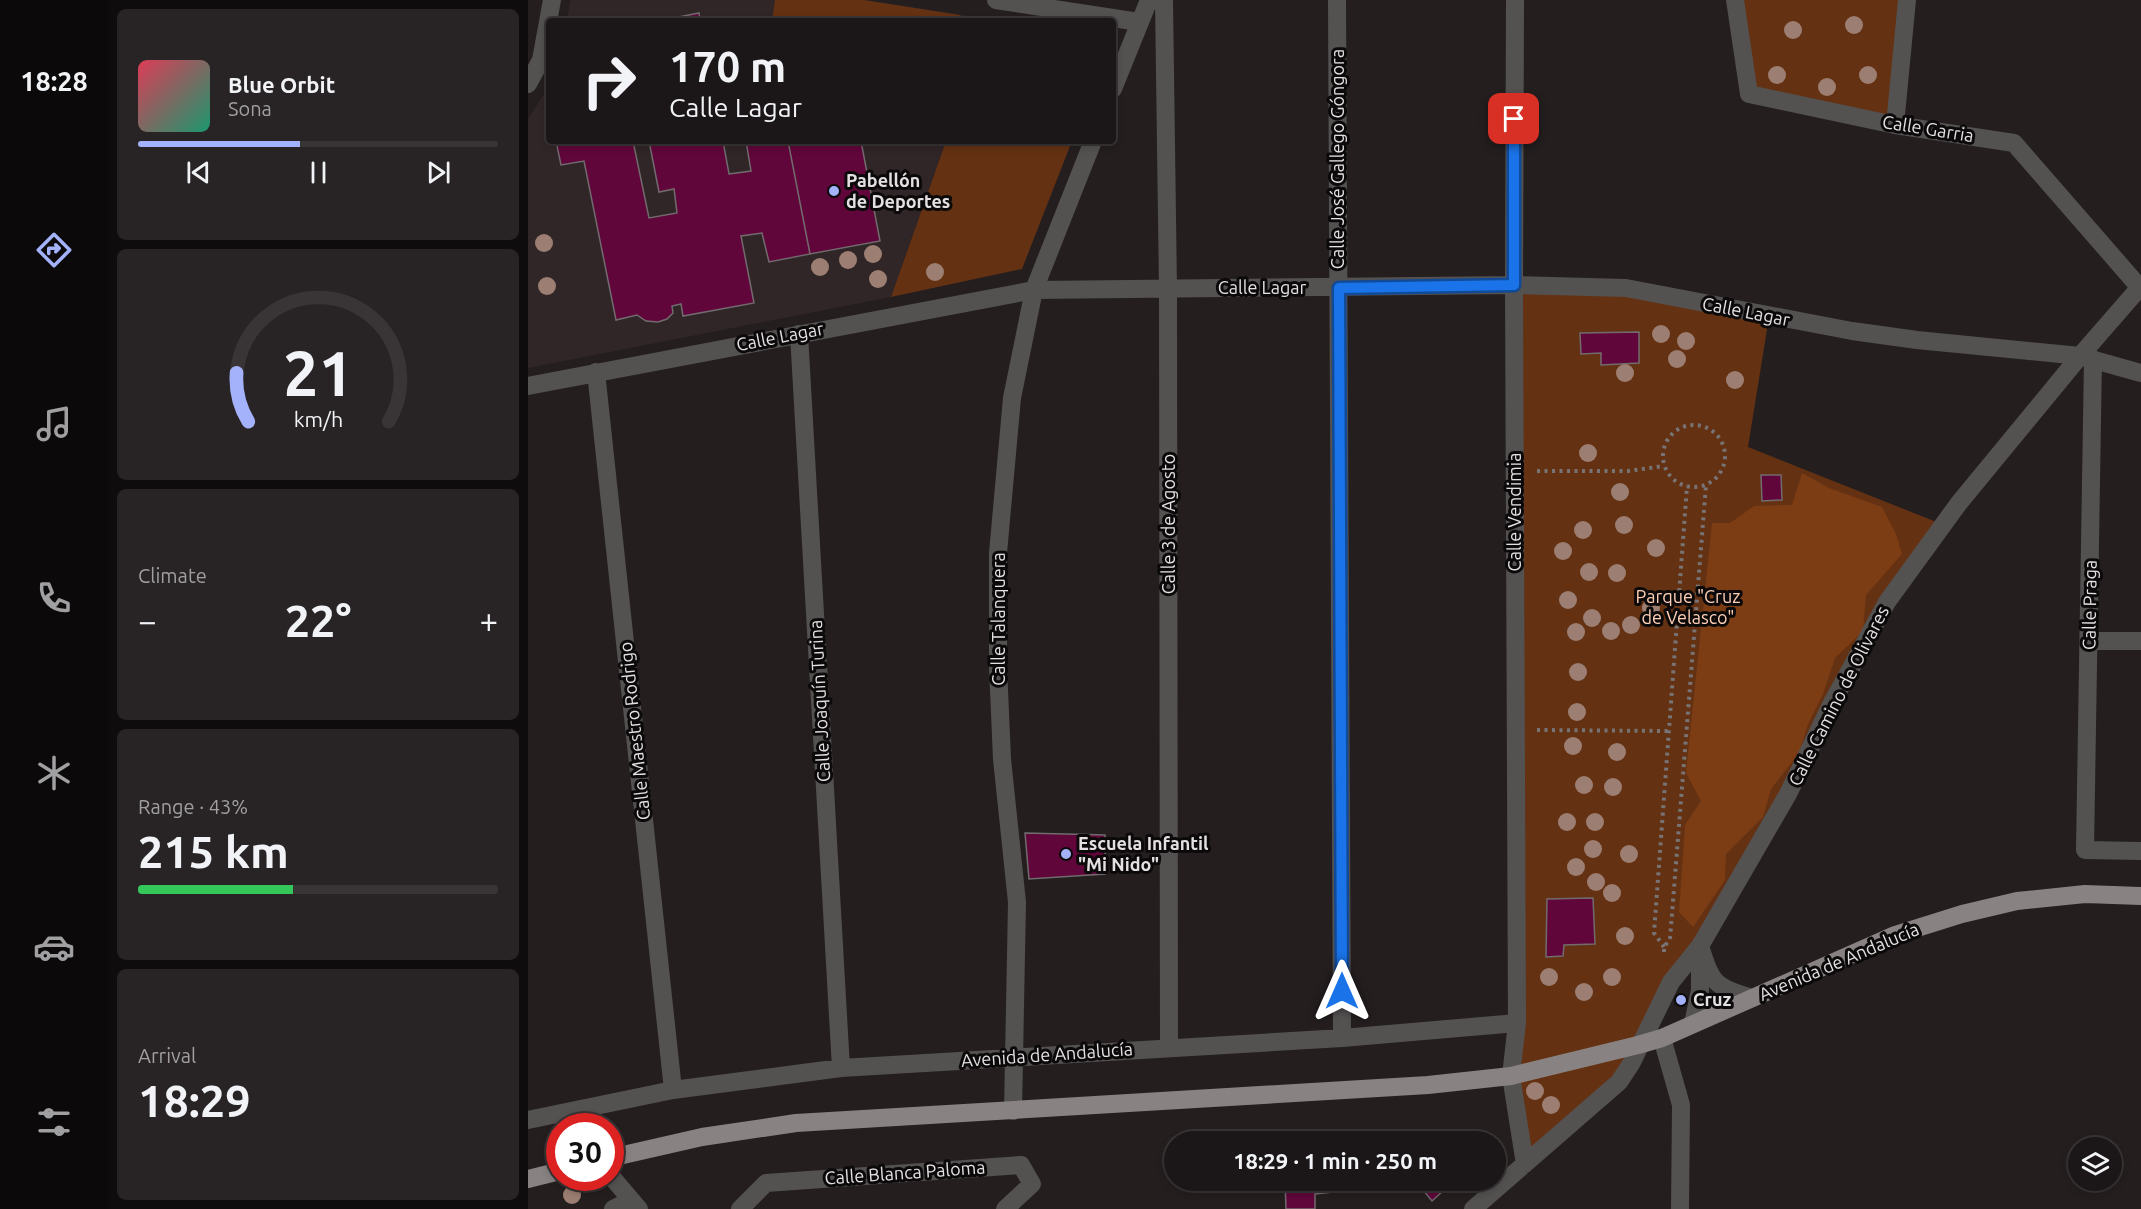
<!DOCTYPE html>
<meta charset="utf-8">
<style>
body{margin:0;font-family:Ubuntu,sans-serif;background:#282324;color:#f1f3f6;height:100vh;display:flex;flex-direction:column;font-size:22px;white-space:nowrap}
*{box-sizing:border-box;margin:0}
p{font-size:20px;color:#a09fa1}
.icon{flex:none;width:33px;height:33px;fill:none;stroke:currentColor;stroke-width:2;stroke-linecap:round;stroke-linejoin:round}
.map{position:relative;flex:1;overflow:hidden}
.details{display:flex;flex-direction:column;gap:9px;padding:9px;background:#0f0c0d;width:420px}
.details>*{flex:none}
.banner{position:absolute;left:18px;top:18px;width:570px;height:126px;border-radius:6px;box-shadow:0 3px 9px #0003,0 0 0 2px #393536;background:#1b1617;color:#f1f3f6;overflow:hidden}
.tools{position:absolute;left:1540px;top:1137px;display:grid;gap:12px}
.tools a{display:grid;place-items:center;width:54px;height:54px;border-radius:50%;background:#1b1617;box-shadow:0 3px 9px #0003,0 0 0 2px #393536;font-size:30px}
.speed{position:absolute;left:18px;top:1113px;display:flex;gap:12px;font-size:30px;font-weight:700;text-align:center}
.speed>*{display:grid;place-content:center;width:78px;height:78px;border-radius:50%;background:#1b1617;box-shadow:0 3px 9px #0003,0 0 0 2px #393536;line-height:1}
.speed .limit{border:9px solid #d22;background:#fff;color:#111}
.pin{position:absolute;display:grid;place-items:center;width:51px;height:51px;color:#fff;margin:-26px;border-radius:12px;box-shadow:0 3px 9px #0006}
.me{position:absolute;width:66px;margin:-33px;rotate:0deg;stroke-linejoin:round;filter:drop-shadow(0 0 4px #0008)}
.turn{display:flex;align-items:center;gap:21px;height:126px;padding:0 24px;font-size:27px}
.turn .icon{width:78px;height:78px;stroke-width:2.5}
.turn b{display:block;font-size:42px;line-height:51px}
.big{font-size:45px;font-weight:700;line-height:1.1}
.details .tile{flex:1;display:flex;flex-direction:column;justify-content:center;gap:9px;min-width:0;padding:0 21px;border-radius:9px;background:#282324}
.details .dial{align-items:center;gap:0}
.dial svg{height:156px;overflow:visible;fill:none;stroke:#393536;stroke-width:7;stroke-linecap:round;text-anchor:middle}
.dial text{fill:#f1f3f6;stroke:none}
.song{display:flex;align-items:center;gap:18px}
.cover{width:72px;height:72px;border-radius:9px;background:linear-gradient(135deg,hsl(350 70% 55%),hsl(160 70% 35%))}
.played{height:6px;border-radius:3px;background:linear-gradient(90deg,#a4b2fc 45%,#393536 45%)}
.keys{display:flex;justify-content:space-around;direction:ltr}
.heat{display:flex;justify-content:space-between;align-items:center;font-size:33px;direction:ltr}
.charge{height:9px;border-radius:4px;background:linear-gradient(90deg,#34c759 43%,#393536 0)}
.trip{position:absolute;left:636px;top:1131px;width:342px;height:60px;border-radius:30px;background:#1b1617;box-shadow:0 3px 9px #0003,0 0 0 2px #393536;font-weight:700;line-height:60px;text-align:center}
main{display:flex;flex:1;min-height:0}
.tab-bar{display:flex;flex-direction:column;width:108px;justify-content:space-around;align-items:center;background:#0b0909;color:#a09fa1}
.tab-bar .icon{width:42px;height:42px}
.tab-bar .selected{color:#a4b2fc}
.tab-bar b{font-size:27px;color:#f1f3f6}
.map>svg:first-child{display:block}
</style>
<main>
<nav class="tab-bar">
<b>18:28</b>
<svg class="icon selected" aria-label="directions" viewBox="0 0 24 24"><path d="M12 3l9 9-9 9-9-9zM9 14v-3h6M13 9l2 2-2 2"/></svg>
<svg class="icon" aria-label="music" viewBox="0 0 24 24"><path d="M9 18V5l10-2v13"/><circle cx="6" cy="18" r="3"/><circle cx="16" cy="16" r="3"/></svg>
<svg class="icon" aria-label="phone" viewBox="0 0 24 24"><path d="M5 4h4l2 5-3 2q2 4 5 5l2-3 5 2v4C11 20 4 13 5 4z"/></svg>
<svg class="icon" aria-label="climate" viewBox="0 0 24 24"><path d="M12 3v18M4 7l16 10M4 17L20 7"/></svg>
<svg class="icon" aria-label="car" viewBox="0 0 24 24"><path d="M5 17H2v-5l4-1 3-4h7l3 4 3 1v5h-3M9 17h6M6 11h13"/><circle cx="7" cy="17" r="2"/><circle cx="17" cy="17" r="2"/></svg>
<svg class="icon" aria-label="filters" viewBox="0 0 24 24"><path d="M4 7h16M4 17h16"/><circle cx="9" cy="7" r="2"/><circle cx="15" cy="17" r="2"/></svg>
</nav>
<section class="details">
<div class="tile">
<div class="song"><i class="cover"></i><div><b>Blue Orbit</b><p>Sona</p></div></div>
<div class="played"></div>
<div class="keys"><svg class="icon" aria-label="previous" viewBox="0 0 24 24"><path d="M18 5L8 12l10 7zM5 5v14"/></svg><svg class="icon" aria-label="pause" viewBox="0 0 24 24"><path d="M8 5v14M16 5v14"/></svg><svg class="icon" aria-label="next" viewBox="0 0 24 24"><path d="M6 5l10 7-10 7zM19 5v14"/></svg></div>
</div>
<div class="tile dial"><svg viewBox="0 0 100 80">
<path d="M14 69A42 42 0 1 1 86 69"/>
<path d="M14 69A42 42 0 0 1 8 44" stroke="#a4b2fc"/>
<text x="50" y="56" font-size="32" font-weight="700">21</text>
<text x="50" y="72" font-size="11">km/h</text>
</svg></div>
<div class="tile"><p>Climate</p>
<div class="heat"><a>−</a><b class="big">22°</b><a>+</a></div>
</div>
<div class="tile"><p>Range · 43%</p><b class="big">215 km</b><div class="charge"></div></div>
<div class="tile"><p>Arrival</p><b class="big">18:29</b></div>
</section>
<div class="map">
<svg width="1613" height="1209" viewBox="0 0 1613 1209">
<rect width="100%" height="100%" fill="#241e1f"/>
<path fill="#312627" d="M42 0H336L461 19 460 21H39Z
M21 86V141H418L363 297 0 368V119Z"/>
<path fill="#643112" d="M247 0H336L432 15 431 21H244Z
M1207 0H1379L1367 125 1221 94Z
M418 141H544L494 269 363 297Z
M986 285 1098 288 1241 317 1220 447 1416 525 1359 602 1103 1064 997 1164 989 1023Z"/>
<path fill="#7d3d14" d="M1274 473 1301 488 1354 507 1368 534 1374 554 1338 595 1335 631 1307 658 1295 694 1280 724 1271 753 1243 789 1235 817 1198 854 1197 880 1165 927 1151 912 1157 825 1173 801 1158 773 1184 523H1202L1226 506 1264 505Z"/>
<path fill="#61063b" stroke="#716b6e" stroke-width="1.5" d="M171 13 172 21H131Z
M28 141H105L121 218 149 213 146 189 131 192 121 141H195L201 174 223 171 218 141H260L282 254 241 262 234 233 213 236 226 303 155 316 153 304 144 306 145 313 139 319 130 322 118 321 109 315 88 320 56 161 33 165Z
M260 141H333L352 241 282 254Z
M1111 332V363L1073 365V353L1053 354 1052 333Z
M1233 475H1253L1254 500 1234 501Z
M497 833 577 835V874L501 879Z
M1065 898 1067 944 1036 945 1035 956 1018 957 1019 899Z
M757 1180H851V1187L787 1194V1209H758Z
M887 1180H927L904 1201Z"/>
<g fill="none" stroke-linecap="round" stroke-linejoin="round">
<path stroke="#787374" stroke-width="4" stroke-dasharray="3 4.5" stroke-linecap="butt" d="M1135 456a31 31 0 1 1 62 0a31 31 0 1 1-62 0Z
M1009 471H1100L1136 466
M1009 730 1141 731
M1136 947 1126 933 1159 486
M1136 952V947L1142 939 1178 485"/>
<path stroke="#545151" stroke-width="18" d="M468 0 611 22
M636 0 640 289 641 1048
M809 0 814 1038
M987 0 986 285 989 1023
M1207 0 1221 94 1367 125 1486 143 1613 289
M0 84 13 60 24 0
M585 89 621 0
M1367 125 1379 0
M271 334 313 1068
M1565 359 1557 850 1613 851
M68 372 145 1090
M0 386 506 290 986 285 1098 288 1324 331 1389 340 1552 356 1613 373
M1561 641H1613
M1172 946C1184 984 1186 986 1224 998
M1165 1024 1172 990V960
M1134 1038 1153 1105 1152 1209
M485 1111 489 902 474 759 470 667V553L484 398 506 290 565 141
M0 1120 145 1090 313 1068 814 1038 989 1023 983 1076 997 1164
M82 1175 111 1209
M85 1209 103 1200
M212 1209 238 1183 493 1165 504 1184 477 1209
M945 1209 1091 1082 1103 1064 1143 982 1172 946 1260 794 1305 701 1359 602 1431 503 1552 356 1613 286"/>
<path stroke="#888382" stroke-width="18" d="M82 1158 174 1137 268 1123 900 1085 983 1076 1110 1045 1134 1038 1367 935 1434 914 1489 901 1557 894 1613 896
M0 1179 32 1171"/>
</g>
<g fill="#9c7f72">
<circle cx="1326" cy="25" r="9"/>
<circle cx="1265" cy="30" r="9"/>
<circle cx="1249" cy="75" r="9"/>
<circle cx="1340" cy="75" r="9"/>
<circle cx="1299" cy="87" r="9"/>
<circle cx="16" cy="243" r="9"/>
<circle cx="345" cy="254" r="9"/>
<circle cx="320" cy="260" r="9"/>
<circle cx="292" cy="267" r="9"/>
<circle cx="407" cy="272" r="9"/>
<circle cx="350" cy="279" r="9"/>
<circle cx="19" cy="286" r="9"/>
<circle cx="1133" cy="334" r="9"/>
<circle cx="1158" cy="341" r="9"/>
<circle cx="1149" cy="359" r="9"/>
<circle cx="1097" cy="373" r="9"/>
<circle cx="1207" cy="380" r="9"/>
<circle cx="1060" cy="453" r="9"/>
<circle cx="1092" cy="492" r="9"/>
<circle cx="1096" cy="525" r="9"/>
<circle cx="1055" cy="530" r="9"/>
<circle cx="1128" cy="548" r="9"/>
<circle cx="1035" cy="551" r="9"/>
<circle cx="1061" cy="572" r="9"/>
<circle cx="1089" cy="573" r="9"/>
<circle cx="1040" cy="600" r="9"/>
<circle cx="1123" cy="608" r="9"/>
<circle cx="1064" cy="618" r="9"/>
<circle cx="1103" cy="625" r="9"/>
<circle cx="1083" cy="631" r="9"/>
<circle cx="1048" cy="632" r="9"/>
<circle cx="1050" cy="672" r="9"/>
<circle cx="1049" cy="712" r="9"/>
<circle cx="1045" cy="746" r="9"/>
<circle cx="1089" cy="752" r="9"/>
<circle cx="1056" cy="785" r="9"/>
<circle cx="1085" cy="787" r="9"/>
<circle cx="1039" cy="822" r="9"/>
<circle cx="1067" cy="822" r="9"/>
<circle cx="1065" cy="849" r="9"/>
<circle cx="1101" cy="854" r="9"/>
<circle cx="1048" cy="867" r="9"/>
<circle cx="1068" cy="882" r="9"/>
<circle cx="1084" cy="893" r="9"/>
<circle cx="1097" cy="936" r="9"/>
<circle cx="1021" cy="977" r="9"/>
<circle cx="1084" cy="977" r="9"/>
<circle cx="1056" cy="992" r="9"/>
<circle cx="1007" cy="1091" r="9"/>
<circle cx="1023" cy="1105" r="9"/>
<circle cx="44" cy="1195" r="9"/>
</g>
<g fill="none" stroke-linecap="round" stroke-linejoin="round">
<defs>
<path id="route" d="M814 991 811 288 986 285V119"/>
</defs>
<use href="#route" stroke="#114b97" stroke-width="15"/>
<use href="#route" stroke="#1a73e8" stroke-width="10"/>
</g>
<g fill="#a4b2fc" stroke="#0b0909" stroke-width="2">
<circle cx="306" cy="191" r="6"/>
<circle cx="538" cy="854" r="6"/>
<circle cx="1153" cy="1000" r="6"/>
</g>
<g text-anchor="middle" stroke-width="6" stroke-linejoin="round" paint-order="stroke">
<g font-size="18" fill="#e5e1e2" stroke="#0b0909">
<text transform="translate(1400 129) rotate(9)" y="6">Calle Garria</text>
<text transform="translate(810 159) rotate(-90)" y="6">Calle José Gallego Góngora</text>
<text x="734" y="294">Calle Lagar</text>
<text transform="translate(1218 312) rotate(11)" y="6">Calle Lagar</text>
<text transform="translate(252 337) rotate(-11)" y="6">Calle Lagar</text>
<text transform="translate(987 512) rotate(-90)" y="6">Calle Vendimia</text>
<text transform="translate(641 524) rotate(-90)" y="6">Calle 3 de Agosto</text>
<text transform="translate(1562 605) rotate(-89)" y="6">Calle Praga</text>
<text transform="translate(471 619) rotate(-90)" y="6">Calle Talanquera</text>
<text transform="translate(1311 696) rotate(-63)" y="6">Calle Camino de Olivares</text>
<text transform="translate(292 701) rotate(-93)" y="6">Calle Joaquín Turina</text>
<text transform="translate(107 731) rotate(-96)" y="6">Calle Maestro Rodrigo</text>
<text transform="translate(1311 962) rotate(-23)" y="6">Avenida de Andalucía</text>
<text transform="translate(519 1055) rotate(-4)" y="6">Avenida de Andalucía</text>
<text transform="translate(377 1173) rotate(-4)" y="6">Calle Blanca Paloma</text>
</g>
<g font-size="18" font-weight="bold" fill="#e5e1e2" stroke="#0b0909" text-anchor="start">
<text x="318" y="187">Pabellón<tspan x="318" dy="21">de Deportes</tspan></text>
<text x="550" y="850">Escuela Infantil<tspan x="550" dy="21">"Mi Nido"</tspan></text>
<text x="1165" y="1006">Cruz</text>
</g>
<g font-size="18" fill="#ffcfb6" stroke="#0b0909">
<text x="1160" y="603">Parque "Cruz<tspan x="1160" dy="21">de Velasco"</tspan></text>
</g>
</g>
</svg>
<div class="tools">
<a><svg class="icon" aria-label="layers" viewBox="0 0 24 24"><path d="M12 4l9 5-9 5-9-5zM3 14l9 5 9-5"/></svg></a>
</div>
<div class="speed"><div class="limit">30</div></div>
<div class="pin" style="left:986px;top:119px;background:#d93025"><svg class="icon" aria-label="arrive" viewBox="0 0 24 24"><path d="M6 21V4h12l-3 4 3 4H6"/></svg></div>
<svg class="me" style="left:814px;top:991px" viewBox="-20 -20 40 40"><path d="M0-17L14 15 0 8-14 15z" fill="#1a73e8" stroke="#fff" stroke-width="4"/></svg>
<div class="trip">18:29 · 1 min · 250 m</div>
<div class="banner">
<div class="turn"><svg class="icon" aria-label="right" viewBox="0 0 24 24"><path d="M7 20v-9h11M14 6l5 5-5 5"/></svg><div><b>170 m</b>Calle Lagar</div></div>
</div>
</div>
</main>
